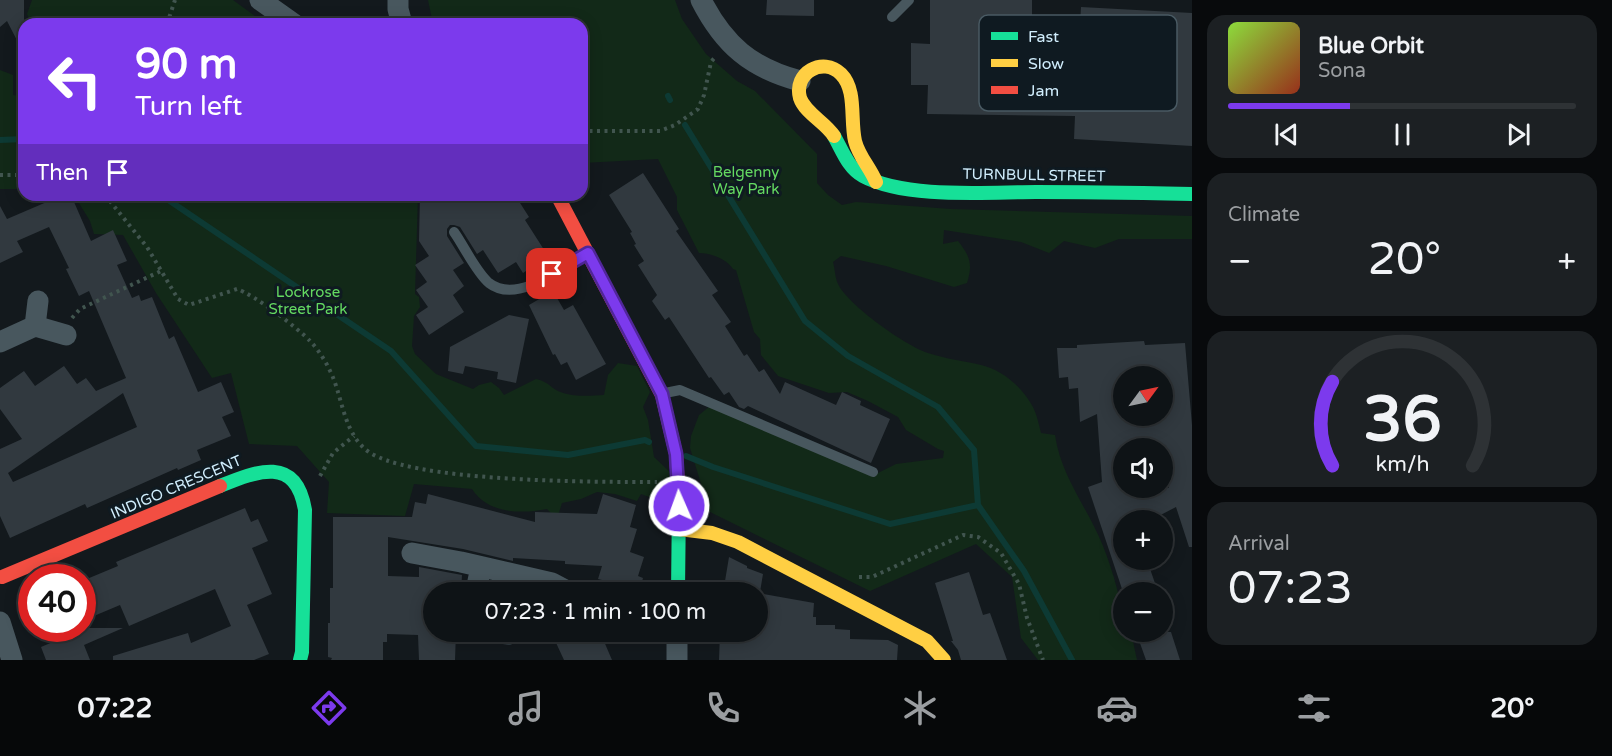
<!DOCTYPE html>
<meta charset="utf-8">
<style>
body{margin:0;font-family:"Varela Round",sans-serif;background:#1c2023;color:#f1f3f6;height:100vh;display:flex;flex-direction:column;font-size:22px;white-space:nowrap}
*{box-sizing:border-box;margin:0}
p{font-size:20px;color:#9b9ea1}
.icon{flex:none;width:33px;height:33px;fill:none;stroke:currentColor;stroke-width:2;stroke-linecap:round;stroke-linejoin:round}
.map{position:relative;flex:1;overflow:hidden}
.details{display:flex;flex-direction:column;gap:15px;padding:15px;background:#080a0c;width:420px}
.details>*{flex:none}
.top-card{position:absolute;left:18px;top:18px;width:570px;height:183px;border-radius:18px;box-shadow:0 3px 15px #0003,0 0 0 2px #2e3235;background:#7c3aed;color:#fff;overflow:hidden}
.needle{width:39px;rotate:57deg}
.fabs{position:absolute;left:1113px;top:366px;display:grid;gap:12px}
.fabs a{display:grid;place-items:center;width:60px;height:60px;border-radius:50%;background:#0e1316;box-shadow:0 3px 15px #0003,0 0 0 2px #2e3235;font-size:30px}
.speed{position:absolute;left:18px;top:564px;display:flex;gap:12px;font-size:30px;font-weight:700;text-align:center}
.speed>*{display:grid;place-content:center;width:78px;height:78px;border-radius:50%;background:#0e1316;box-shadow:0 3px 15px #0003,0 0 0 2px #2e3235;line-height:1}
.speed .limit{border:9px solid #d22;background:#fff;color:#111}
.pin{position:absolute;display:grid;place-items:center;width:51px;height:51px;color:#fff;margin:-26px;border-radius:12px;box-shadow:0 3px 9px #0006}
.me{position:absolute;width:66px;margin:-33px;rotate:358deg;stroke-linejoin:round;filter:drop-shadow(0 0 4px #0008)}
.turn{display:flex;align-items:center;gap:21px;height:126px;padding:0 18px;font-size:27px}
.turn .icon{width:78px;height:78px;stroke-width:2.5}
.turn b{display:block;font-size:42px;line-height:51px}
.then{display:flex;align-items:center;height:57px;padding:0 18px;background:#0003;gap:12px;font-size:22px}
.big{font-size:45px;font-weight:600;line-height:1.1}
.details .tile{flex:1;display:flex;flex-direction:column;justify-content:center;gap:9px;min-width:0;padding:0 21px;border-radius:18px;background:#1c2023}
.details .dial{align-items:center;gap:0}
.dial svg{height:156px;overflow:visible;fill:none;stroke:#2e3235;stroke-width:7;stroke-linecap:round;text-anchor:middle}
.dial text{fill:#f1f3f6;stroke:none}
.song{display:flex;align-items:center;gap:18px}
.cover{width:72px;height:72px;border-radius:9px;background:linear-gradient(135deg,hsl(90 70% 55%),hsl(10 70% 35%))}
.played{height:6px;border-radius:3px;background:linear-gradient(90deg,#7c3aed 35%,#2e3235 35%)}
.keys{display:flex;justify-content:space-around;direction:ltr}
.heat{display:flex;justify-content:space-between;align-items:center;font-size:33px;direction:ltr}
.trip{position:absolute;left:423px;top:582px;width:345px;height:60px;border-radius:30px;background:#0e1316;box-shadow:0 3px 15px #0003,0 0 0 2px #2e3235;font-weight:600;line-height:60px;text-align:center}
.dock{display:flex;height:96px;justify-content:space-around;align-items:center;background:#060809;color:#9b9ea1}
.dock .icon{width:42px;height:42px}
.dock .selected{color:#7c3aed}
.dock b{font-size:27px;color:#f1f3f6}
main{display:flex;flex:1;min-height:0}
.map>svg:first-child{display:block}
</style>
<main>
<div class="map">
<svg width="1192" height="660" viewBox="0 0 1192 660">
<rect width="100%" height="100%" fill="#13191d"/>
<path fill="#122918" d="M32 0H233L266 24H32L27 14Z
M428 0H675L682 19 706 54 737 81 755 91 817 154V183L828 195 842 205 856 202 951 209 1192 216V239H1119L1095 248 1064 241 1049 253 1021 242 944 230 943 244 958 241C970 256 973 264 967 283L954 287 886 266 841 256 833 262C835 269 835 278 838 284 848 305 906 346 928 353 946 359 964 361 981 365 1003 370 1023 388 1033 407 1037 415 1039 425 1041 433L1055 435C1061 477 1088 508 1103 546 1113 571 1123 605 1124 632H1131L1137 660H1038L1021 638 1012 577 976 544 870 591 706 510 708 494 702 487 690 448 691 436 699 415 710 406 872 476 896 464 943 458 944 451 938 449 906 430 898 417 868 401 847 392 829 393 778 376 761 355 760 339 754 332 736 270 733 269C727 259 711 253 699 253L677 210V197L658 159 582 163V24H433Z
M0 70 13 75V95L24 96V189H0Z
M74 195H418L415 294 419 297 420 307 414 316 412 346 415 354 436 374 473 389 479 385 491 382 499 388 504 395 536 379C544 381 547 383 553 388 567 398 588 396 604 395L608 375 618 363 637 366 650 392 643 407 648 420 654 457 673 475 666 497 653 495 652 498 641 494 637 501 615 494 597 492 581 499 562 503 557 519 547 509C521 514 488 514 472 489L414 484 405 516 327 513 329 482 297 446 249 444 231 373 212 378 156 293 123 235 94 234 90 221Z"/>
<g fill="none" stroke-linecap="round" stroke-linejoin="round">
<path stroke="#0d3a34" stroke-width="6" d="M668 96 670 100
M685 125 805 321 848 356 938 407 974 450 978 505
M0 140 24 139
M161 195 391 351 476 446 568 455 645 440 649 442
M686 456 713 467 890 524 978 505 1024 571 1072 660"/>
</g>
<path fill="#31393f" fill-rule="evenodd" d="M0 0H24V54L7 21 0 27Z
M767 0H814V16L766 15Z
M930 0H1032V18H1046V43H1079L1081 7 1192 13V146L1074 139 1075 116 927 114 928 85H911V43L930 44Z
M643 173 679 229 676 231 718 291 712 295 731 322 725 326 744 356 747 354 759 372 764 369 780 394 785 382 836 405 842 392 861 401 860 405 890 419 871 463 748 406 744 409 739 407 729 392 724 395 711 377 709 378 669 317 665 320 652 301 657 295 638 265 644 261 634 245 636 244 630 233 632 232 609 195Z
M63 195H71L91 241 113 230 127 261 117 265 132 298 139 295 141 301 152 297 169 339 174 336 198 392 221 382 234 412 222 417 231 436 197 450 201 460 178 470 177 468 87 508 85 504 10 538 0 516V449L22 439 0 409V388L24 371 35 386 64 366 77 384 86 378 96 391 126 378 89 291 79 296 66 269 69 268 49 227 17 241 23 252 0 263V206L7 219ZM123 393 137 427 13 482 8 473Z
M420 195H515L529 217 525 220 548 256 523 273 516 262 498 273 483 250 477 254 460 227 454 225H450L447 229V236L464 263 453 270 464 286 453 295 464 312 429 335 416 315 428 307 416 290 427 282 415 265 429 256 419 241Z
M553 291 564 310 573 305 606 364 576 380 567 362 561 365 555 354 553 355 529 305Z
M509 315 529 319 516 383 497 379 498 372 465 366 463 374 448 371 450 347Z
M1144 341 1145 345 1185 343 1192 425V547H1189L1176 507 1151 520H1124V560H1147L1158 592H1123L1088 487 1102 482 1097 414 1080 422 1078 388 1069 389 1068 377 1059 378 1057 348H1077V345ZM1124 376H1162V416H1124ZM1124 448H1162V468L1169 488H1124Z
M428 494 535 522V512L597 514 603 494 636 505 630 527 637 529 630 552 644 557 638 576 643 578 639 592H611L614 583 598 579 602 566 565 564V561L513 558V561L463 549 388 537V576L419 577V567L462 575 461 592H434V632H456L455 660H419L418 635 387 634V642H383V660H331L332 658 328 657V623H330V588H333V517H412L415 502 426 504Z
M245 508 251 522 258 519 268 541 252 548 272 594 247 605 269 654 254 660H113V656L188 633 191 643 231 626 215 589 129 626 120 605 82 621V581L118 566 116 562Z
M729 557 747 566V568L763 574 760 592H726V588L724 587Z
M969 572 983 615 990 613 1007 660H961L958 650 951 641H953L935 583Z
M758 593 814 603 813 617H816V625H835V629L850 630V639L888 640 898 645 897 660H719L720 632H758Z
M55 628H123L84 645 90 660H46L41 647 60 639Z
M551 632H600L612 660H564Z
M1136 632H1171L1180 660H1146Z"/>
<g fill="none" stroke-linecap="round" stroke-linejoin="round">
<path stroke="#41554f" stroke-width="4" stroke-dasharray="3 4.5" stroke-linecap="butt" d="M167 24 175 0
M582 131H660L675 125 698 109 704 95 711 62 716 56
M0 175H24
M105 195 147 247 178 299 189 305 237 289C253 294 298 328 310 341 320 351 329 367 334 380 343 404 345 431 365 449 403 483 601 482 657 482
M342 195H367
M72 318 80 309 161 271
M320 476 333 453 354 436
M859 577H872L963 535 978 537 1001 553 1019 584 1027 618 1043 660"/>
<path stroke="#48575e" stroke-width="10" d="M892 17 909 0
M454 232C464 246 476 272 489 283 517 305 562 268 587 253
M665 393 680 390 873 472"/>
<path stroke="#48575e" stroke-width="21" d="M260 0 294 24
M398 0V9L402 24
M701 0C724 45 751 68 800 81
M38 301 35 326 66 335
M0 342 35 326
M412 553 461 562 552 583 569 592
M478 592V581L481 567
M0 622 12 660
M487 632 509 634 518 632
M677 660V632"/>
<path stroke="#16e098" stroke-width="14" d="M834 136C842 150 848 168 863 176 906 199 987 192 1036 192 1088 192 1140 193 1192 194
M220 486C257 471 296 455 305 510L302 652 300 660
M678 592 679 501"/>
<path stroke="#ffcf43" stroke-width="14" d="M834 136C825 122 805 113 800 98 793 73 823 56 841 74 857 90 850 120 855 141 859 157 870 167 876 182
M679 529 712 533 738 542 927 641 944 660"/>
<path stroke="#f24e42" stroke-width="14" d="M557 195 662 395 676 454 679 501
M2 577 220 486"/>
</g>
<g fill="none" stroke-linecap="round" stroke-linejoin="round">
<defs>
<path id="route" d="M552 274 588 253 662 394 676 454 679 506"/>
</defs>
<use href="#route" stroke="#51269a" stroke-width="15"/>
<use href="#route" stroke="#7c3aed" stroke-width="10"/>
</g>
<g text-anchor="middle" stroke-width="6" stroke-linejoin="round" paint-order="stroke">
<g font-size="15" fill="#64d961" stroke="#0f1a21">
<text x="746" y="177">Belgenny<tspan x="746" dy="17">Way Park</tspan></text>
<text x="308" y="297">Lockrose<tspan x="308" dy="17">Street Park</tspan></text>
</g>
<g font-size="15" fill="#d1eefd" stroke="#0f1a21">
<text transform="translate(1034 175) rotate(1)" y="5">TURNBULL STREET</text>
<text transform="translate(176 487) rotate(-23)" y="5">INDIGO CRESCENT</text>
</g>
</g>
<rect x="979" y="15" width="198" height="96" rx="9" fill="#0f1a21" stroke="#495a63" stroke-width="1.5"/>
<rect x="991" y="32" width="27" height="8" fill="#16e098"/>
<rect x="991" y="59" width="27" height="8" fill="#ffcf43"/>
<rect x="991" y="86" width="27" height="8" fill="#f24e42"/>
<g font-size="16" fill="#d1eefd">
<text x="1028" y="42">Fast</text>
<text x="1028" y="69">Slow</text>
<text x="1028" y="96">Jam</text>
</g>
</svg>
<div class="fabs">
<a><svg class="needle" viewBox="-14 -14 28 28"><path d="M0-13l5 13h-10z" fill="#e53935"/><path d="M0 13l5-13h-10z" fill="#9b9ea1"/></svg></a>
<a><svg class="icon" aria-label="sound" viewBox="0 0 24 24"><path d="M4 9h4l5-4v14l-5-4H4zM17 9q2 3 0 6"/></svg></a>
<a>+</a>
<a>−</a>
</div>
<div class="speed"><div class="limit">40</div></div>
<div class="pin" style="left:552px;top:274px;background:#d93025"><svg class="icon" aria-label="arrive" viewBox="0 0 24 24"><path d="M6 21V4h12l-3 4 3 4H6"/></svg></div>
<svg class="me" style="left:679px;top:506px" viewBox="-20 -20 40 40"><circle r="17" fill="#7c3aed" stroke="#fff" stroke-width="3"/><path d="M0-11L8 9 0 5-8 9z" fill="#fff"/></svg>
<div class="trip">07:23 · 1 min · 100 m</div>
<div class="top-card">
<div class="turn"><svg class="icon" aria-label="left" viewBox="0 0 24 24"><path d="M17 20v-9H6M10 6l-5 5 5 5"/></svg><div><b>90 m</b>Turn left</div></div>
<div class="then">Then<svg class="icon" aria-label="arrive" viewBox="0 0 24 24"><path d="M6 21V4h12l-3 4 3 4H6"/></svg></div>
</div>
</div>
<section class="details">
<div class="tile">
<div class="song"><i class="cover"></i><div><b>Blue Orbit</b><p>Sona</p></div></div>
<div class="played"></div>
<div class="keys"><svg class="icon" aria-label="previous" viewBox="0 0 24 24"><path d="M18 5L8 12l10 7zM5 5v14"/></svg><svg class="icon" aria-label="pause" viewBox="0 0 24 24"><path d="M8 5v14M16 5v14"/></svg><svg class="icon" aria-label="next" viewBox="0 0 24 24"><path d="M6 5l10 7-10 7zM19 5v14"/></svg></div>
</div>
<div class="tile"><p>Climate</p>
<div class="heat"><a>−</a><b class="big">20°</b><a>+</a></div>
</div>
<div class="tile dial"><svg viewBox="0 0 100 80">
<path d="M14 69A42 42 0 1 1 86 69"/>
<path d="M14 69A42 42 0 0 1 14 26" stroke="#7c3aed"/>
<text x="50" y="56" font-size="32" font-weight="700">36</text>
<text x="50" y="72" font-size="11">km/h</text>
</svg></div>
<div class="tile"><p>Arrival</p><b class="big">07:23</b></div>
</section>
</main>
<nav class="dock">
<b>07:22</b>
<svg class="icon selected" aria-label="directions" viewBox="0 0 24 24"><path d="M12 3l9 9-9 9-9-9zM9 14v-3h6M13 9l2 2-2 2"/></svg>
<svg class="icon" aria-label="music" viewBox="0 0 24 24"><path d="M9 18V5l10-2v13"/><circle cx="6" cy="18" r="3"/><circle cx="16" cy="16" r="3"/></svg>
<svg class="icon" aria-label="phone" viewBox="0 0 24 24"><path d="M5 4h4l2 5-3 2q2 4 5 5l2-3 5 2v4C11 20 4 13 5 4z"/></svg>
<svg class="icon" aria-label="climate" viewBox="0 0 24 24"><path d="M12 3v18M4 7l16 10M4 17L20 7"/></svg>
<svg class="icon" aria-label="car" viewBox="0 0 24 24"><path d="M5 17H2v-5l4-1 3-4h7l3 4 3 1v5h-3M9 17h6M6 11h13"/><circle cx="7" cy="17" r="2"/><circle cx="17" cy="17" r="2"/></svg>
<svg class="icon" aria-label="filters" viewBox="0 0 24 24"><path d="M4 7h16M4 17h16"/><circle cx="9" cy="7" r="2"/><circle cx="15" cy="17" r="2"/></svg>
<b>20°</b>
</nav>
